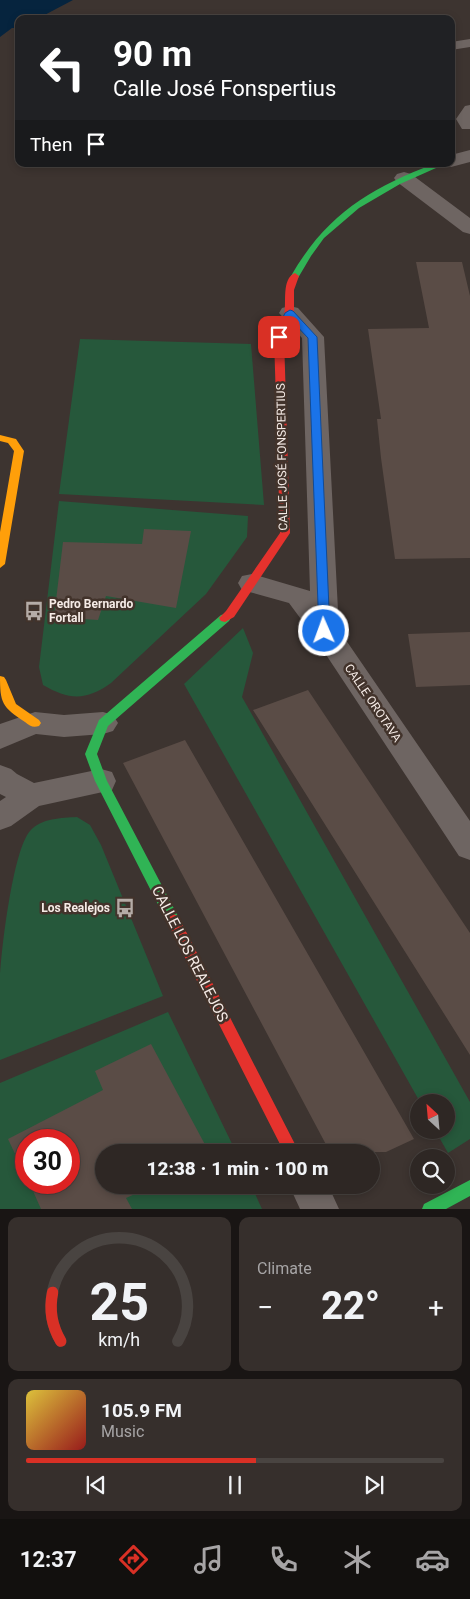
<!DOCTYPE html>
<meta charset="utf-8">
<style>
body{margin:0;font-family:Roboto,sans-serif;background:#362f2c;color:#f1f3f6;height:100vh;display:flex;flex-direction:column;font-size:19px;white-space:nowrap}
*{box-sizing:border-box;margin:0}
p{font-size:16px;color:#a7a5a6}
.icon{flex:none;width:28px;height:28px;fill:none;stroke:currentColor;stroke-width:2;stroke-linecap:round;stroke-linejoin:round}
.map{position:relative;height:1209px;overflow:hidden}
.side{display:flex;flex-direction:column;gap:8px;padding:8px;background:#191514;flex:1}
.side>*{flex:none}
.guide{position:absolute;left:15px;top:15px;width:440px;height:152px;border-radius:10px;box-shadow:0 2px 8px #0003,0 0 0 1px #494441;background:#202124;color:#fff;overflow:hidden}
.needle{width:32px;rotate:334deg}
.fabs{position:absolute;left:410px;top:1094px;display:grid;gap:10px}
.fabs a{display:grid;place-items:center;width:45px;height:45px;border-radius:50%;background:#2e2724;box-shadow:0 2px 8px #0003,0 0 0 1px #494441;font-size:25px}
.speed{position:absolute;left:15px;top:1129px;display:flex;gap:10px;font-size:25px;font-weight:700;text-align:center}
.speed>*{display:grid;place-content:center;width:65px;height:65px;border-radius:50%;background:#2e2724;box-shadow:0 2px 8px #0003,0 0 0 1px #494441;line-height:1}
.speed .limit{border:8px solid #d22;background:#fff;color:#111}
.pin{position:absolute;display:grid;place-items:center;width:42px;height:42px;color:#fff;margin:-21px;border-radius:10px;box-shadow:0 2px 8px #0006}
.me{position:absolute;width:55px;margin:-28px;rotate:358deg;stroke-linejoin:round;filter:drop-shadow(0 0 4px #0008)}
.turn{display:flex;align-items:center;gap:18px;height:105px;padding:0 15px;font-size:22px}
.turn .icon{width:65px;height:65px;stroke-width:2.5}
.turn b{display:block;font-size:35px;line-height:42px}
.then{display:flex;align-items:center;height:48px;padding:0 15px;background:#0003;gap:10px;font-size:19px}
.big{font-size:38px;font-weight:800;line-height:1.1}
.side .widget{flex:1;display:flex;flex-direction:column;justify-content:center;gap:8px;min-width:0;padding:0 18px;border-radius:10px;background:#362f2c}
.side .dial{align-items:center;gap:0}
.dial svg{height:130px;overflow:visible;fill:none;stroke:#494441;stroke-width:7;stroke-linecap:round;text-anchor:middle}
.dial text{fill:#f1f3f6;stroke:none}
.song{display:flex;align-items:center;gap:15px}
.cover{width:60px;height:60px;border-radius:8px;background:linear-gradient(135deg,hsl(50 70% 55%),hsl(0 70% 35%))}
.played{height:5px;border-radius:2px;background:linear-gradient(90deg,#d93025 55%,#494441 55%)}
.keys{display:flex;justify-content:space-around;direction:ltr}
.heat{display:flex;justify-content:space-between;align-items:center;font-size:28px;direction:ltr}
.side .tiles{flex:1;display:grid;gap:8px;grid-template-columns:1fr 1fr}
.widget:last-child{grid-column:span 2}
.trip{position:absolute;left:95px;top:1144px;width:285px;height:50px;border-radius:25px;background:#2e2724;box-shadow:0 2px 8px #0003,0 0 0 1px #494441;font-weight:800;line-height:50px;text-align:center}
.tabs{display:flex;height:80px;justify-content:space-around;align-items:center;background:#12100e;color:#a7a5a6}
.tabs .icon{width:35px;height:35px}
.tabs .active{color:#d93025}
.tabs b{font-size:22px;color:#f1f3f6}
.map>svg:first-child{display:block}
</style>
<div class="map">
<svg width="470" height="1209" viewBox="0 0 470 1209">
<rect width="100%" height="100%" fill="#3d3430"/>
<path fill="#26583b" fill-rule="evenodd" d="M80 339 251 344 264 505 59 494Z
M59 501 248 516 247 537 206 594 111 683C86 701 69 700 43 685L39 667Z
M243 628 253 653 242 697 470 1102V1139L448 1153 435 1130H446V1102H420L184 684Z
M77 817 90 825 101 845 163 996 0 1060C0 1033 0 1006 0 979 1 951 13 850 30 831 41 818 62 818 77 817Z
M168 1012 236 1152H104V1185H251L262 1209H0V1083ZM26 1140H69V1182H26Z"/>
<path fill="#06243e" d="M0 0H73L37 19H19V28H12L0 37Z"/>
<path fill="#5a4c46" d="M416 262H462L470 296V558L395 559 381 458 377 419H381L368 329 429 328Z
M144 529 191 531 176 608 106 596 98 620 54 617 63 542 142 544Z
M470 632V685L416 687 408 634Z
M308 690 470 933V1055L253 710Z
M185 740 414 1139 386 1152H330L123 763Z
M151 1044 209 1152H104V1185H155L126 1198 132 1209H41L29 1182H69V1140H26V1177L8 1139 103 1090 95 1071Z"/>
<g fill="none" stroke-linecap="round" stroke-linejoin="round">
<path fill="#6e6562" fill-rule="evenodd" d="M470 39V47L451 50V42Z
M470 105V129H462L456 119 465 106Z"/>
<path fill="#6e6562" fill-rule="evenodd" d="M470 150V162L451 167 443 164H451V155Z
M404 172 411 174 470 218V234L463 232 397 182 394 178 397 174Z
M290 306 298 308 324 337 339 630 470 821V860L459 856 315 638 289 603 242 590 238 583 242 576 252 574 310 591 302 338 279 313 282 308Z
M35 712 64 715 103 712 113 715 118 723 113 731 103 734 64 737 36 734 0 749V724Z
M0 765 11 769 17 774 34 783 101 769 112 772 116 781 112 790 39 806 11 826 0 830V801L6 797 0 794Z
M289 1185H328L339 1209H300Z"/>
<path fill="#30b455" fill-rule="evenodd" d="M434 164H445L400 184 359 208 324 238 311 256 298 278H292L291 276C326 215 370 188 434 164Z
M225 614 229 615 231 618 229 621 108 726 97 754 107 781 180 920 178 924 173 926 168 924 95 781 85 754 99 720 221 615Z
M470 1180V1196L446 1209H422L424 1204Z"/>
<path fill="#ff9f0a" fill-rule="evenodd" d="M0 435 16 439 24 451 5 564 0 568V532L14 451 8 443 0 441Z
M0 676 4 677 6 680 16 704 39 720 41 723 39 726C33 728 30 726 25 722 2 707 0 703 0 676Z"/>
<path fill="#e5322d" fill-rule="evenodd" d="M295 273 299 276 294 290V315L284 337 290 533 234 617 225 622 221 621 219 618 226 611 280 533 274 337C278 330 283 322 284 315 287 303 281 279 295 273Z
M173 914 178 916 299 1152H284L166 920 168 916Z"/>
</g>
<path fill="#1a73e8" stroke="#114b97" d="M290 310 293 311 317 337 330 631 324 636 319 631 308 338 291 320 282 339 279 340 274 337 285 313Z"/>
<defs>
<symbol id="bus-bare" viewBox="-9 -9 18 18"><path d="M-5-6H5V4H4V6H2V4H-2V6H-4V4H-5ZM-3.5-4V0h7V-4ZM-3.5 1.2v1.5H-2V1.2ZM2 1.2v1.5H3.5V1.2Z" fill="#b5aca7" stroke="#42332b" stroke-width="2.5" paint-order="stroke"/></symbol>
</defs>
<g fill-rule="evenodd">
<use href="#bus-bare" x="20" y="597" width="28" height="28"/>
<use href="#bus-bare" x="111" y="894" width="28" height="28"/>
</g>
<g text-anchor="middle" stroke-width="5" stroke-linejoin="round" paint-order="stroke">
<g font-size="12" fill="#f6ece7" stroke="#42332b">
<text transform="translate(282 457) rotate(-91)" y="4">CALLE JOSÉ FONSPERTIUS</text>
<text transform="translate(373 703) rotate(56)" y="4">CALLE OROTAVA</text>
</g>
<g font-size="12" font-weight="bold" fill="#f6ece7" stroke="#42332b" text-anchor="start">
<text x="49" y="608">Pedro Bernardo<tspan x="49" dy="14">Fortall</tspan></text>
<text x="110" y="912" text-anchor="end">Los Realejos</text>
</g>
<g font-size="15" fill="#f6ece7" stroke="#42332b">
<text transform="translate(190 954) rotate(63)" y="5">CALLE LOS REALEJOS</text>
</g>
</g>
</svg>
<div class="fabs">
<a><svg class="needle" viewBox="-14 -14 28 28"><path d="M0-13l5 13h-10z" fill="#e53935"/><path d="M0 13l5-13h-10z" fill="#a7a5a6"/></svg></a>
<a><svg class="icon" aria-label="search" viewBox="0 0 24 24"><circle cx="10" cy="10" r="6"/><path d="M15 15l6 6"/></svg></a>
</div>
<div class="speed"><div class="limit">30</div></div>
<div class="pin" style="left:279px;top:337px;background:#d93025"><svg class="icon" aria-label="arrive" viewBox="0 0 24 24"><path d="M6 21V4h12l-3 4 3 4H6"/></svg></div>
<svg class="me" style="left:324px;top:631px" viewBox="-20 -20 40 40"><circle r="17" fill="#1a73e8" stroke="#fff" stroke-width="3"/><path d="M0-11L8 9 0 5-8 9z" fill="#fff"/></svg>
<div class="trip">12:38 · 1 min · 100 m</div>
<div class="guide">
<div class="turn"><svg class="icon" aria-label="left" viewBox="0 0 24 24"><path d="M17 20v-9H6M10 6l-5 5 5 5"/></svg><div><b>90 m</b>Calle José Fonspertius</div></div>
<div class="then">Then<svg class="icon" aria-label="arrive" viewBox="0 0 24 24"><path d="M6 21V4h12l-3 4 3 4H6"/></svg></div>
</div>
</div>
<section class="side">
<div class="tiles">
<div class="widget dial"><svg viewBox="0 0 100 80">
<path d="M14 69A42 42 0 1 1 86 69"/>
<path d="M14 69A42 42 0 0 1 9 39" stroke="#d93025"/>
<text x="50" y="56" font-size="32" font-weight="700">25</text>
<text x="50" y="72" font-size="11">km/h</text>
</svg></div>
<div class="widget"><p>Climate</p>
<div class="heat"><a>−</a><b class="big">22°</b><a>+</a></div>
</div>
<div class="widget">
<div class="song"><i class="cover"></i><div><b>105.9 FM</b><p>Music</p></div></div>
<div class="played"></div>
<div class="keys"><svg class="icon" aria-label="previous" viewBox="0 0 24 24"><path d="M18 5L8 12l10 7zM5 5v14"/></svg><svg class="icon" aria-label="pause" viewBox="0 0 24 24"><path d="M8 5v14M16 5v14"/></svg><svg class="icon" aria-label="next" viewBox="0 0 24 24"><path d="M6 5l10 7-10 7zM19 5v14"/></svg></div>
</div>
</div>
</section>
<nav class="tabs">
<b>12:37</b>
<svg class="icon active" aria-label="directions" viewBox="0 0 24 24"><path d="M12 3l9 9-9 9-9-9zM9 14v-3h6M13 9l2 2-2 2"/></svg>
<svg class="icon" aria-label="music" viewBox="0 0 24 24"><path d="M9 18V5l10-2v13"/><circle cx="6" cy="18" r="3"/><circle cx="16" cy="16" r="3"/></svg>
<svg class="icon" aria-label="phone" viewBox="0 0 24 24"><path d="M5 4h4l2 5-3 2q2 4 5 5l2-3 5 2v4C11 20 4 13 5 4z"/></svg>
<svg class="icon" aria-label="climate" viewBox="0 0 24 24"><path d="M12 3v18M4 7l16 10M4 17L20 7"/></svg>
<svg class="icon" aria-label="car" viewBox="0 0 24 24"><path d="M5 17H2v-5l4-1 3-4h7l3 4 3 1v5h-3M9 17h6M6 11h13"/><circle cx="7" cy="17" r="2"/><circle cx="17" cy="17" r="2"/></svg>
</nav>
